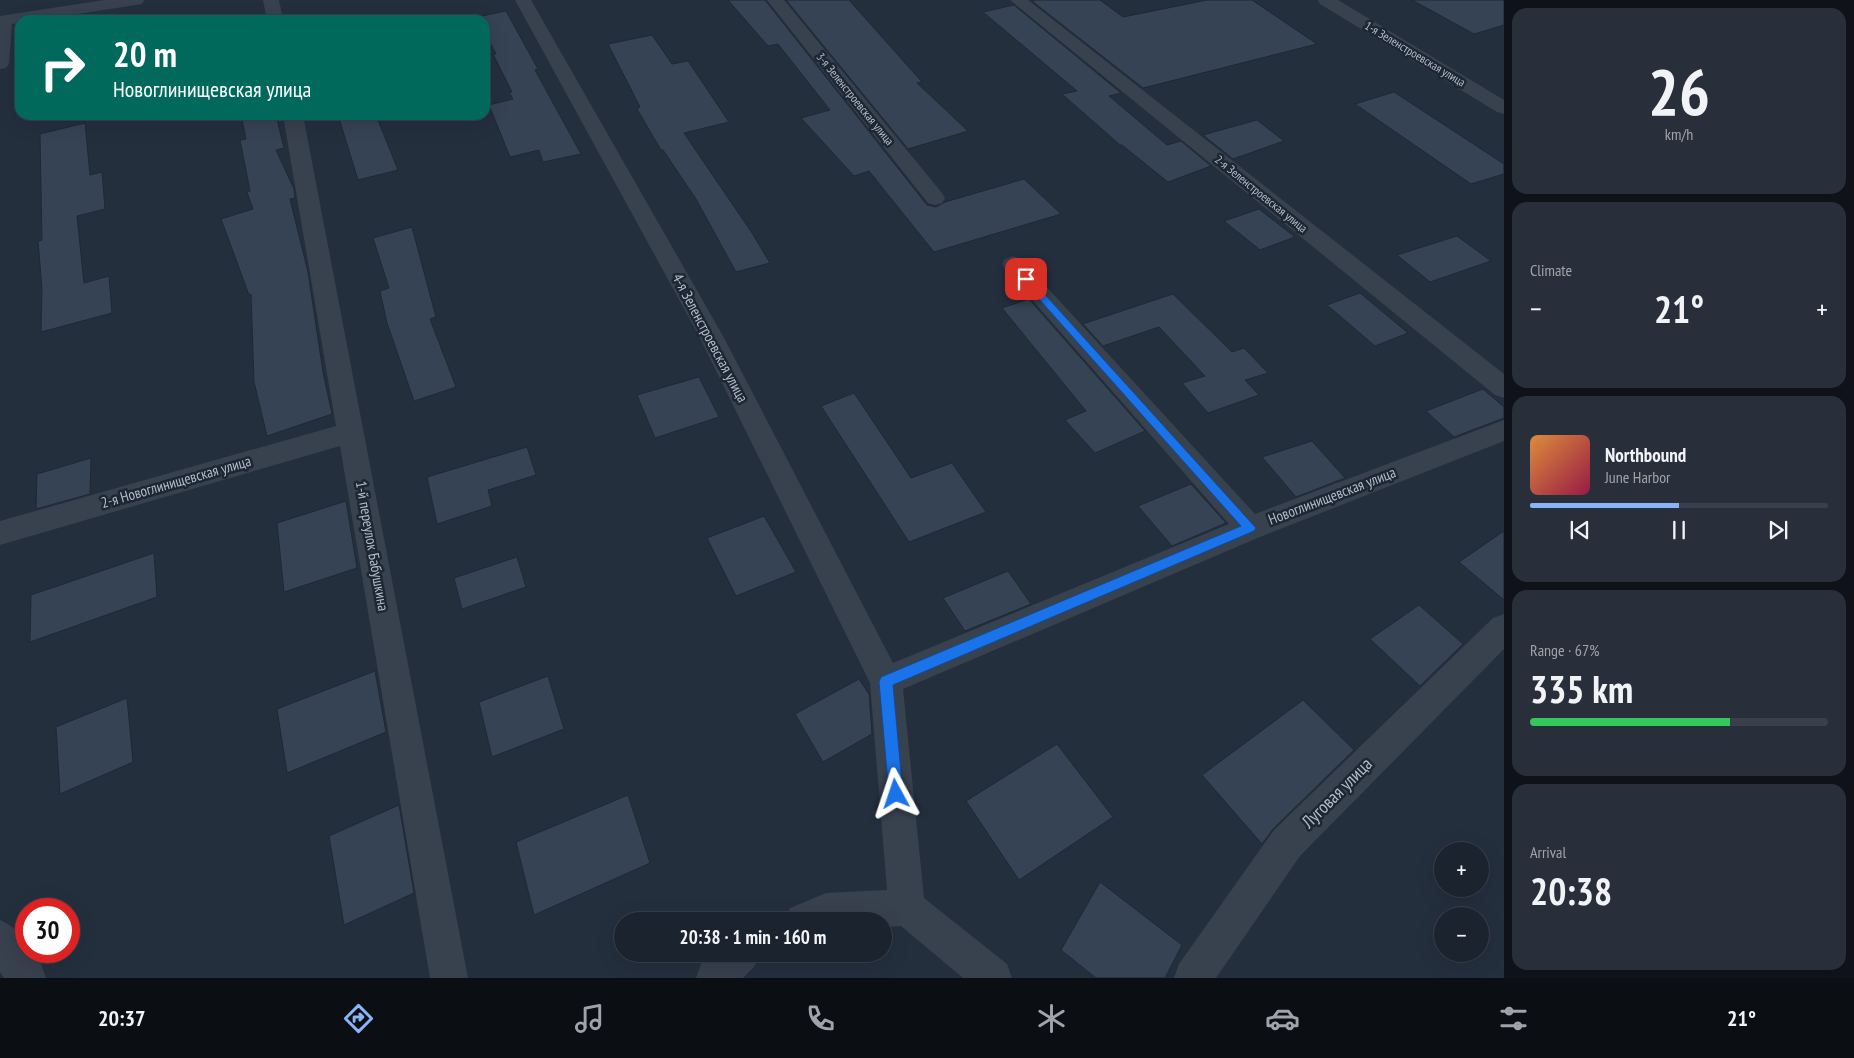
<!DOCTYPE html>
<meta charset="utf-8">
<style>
body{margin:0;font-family:"PT Sans Narrow",sans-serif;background:#282f3a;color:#f1f3f6;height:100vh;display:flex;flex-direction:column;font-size:19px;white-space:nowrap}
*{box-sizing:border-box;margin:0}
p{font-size:16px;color:#a0a4aa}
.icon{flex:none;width:28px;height:28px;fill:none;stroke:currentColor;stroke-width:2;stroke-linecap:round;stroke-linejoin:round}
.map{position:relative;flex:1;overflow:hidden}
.details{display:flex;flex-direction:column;gap:8px;padding:8px;background:#0f1319;width:350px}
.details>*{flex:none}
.top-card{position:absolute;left:15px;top:15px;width:475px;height:105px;border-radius:15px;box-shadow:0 5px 20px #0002,0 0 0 1px #39404a;background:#00695c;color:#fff;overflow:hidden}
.buttons{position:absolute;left:1434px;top:842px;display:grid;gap:10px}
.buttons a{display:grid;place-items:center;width:55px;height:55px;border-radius:50%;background:#1b232e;box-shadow:0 5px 20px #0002,0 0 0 1px #39404a;font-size:25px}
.speed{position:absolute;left:15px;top:898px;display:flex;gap:10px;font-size:25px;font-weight:700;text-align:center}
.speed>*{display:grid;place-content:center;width:65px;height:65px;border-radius:50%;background:#1b232e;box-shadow:0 5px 20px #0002,0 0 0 1px #39404a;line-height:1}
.speed .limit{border:8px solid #d22;background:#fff;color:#111}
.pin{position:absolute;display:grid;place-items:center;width:42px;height:42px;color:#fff;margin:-21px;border-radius:10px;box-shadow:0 2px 8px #0006}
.me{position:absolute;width:55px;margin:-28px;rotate:355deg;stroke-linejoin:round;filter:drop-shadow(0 0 4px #0008)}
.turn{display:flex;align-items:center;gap:18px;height:105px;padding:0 15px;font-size:22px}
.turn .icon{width:65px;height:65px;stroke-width:2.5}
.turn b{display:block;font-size:35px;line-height:42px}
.big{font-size:38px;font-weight:600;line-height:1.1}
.details .card{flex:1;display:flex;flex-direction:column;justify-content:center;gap:8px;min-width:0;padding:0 18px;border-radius:15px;background:#282f3a}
.details .dial{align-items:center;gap:0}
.dial b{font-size:65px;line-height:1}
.song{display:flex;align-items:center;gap:15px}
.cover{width:60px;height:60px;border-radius:8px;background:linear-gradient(135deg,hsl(30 70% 55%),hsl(340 70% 35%))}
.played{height:5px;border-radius:2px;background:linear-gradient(90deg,#8ab4f8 50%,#39404a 50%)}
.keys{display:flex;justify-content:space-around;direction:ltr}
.heat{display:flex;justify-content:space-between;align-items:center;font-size:28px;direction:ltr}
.charge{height:8px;border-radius:4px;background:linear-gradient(90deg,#34c759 67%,#39404a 0)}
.trip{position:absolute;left:614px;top:912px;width:278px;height:50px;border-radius:25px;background:#1b232e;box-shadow:0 5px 20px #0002,0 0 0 1px #39404a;font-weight:600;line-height:50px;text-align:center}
.menu{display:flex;height:80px;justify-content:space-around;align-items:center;background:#0b0e12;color:#a0a4aa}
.menu .icon{width:35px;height:35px}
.menu .selected{color:#8ab4f8}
.menu b{font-size:22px;color:#f1f3f6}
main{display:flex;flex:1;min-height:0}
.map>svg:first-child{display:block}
</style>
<main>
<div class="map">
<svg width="1504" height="978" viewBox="0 0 1504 978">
<rect width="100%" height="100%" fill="#242f3e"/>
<path fill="#364354" stroke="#1f2835" d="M728 0H765L927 205 936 207 945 202 1024 179 1061 214 934 252 869 171 854 176 801 118 830 110 778 44 768 46Z
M786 0H849L922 82 917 83 968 131 908 149Z
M1036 0H1100L1123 17 1207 0H1252L1317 44 1143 88 1032 1Z
M1412 0H1504V25L1474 34Z
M1014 5 1121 93 1109 96 1167 145 1181 141 1211 166 1168 182 1122 145H1120L1062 94 1077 91 983 12Z
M506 11 538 69 535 70 581 154 543 162 539 150 510 157 489 105 513 99 509 92H512L493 54H496L485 33V20H478L477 17Z
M652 35 672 64 688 61 729 122 684 133 752 233 770 263 736 272 696 199 663 150H661L637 109 640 107 608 44Z
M1394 92 1504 164V174L1471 184 1355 104Z
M241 115H276L284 148 276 150 294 189 295 198 290 199 308 272 323 372 332 414 267 436 254 382 251 294 249 295 221 219 253 209 247 192 250 191 240 140 246 139Z
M338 115H376L398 170 358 180Z
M1257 120 1284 141 1233 159 1203 135Z
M85 123 90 175 102 172 105 209 77 216 84 283 109 276 112 313 41 332 42 289 38 241 42 240 40 134Z
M1259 209 1295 237 1260 250 1224 221Z
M412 227 436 317 430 319 456 387 414 401 387 323 380 291 389 288 373 238Z
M1457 236 1491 261 1430 282 1397 255Z
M1360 293 1408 333 1375 346 1327 305Z
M1173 294 1232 352 1244 348 1268 373 1245 380 1259 395 1208 413 1182 383 1205 376 1159 327 1103 346 1083 324Z
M1029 299 1145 431 1095 453 1065 420 1086 411 1002 308Z
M699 377 719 417 655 438 637 395Z
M1483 389 1504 407V418L1454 437 1426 411Z
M854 393 911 478 952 463 986 512 909 542 821 406Z
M1312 441 1345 478 1296 497 1262 457Z
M527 447 536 475 488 490 492 506 437 524 427 477Z
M91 458 90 494 36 509 37 474Z
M1191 484 1226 523 1172 546 1138 506Z
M346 501 357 568 284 592 277 523Z
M764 516 796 572 736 596 707 538Z
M1504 531V600L1459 562Z
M154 553 157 597 30 642 31 595Z
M517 557 526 587 462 609 454 578Z
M1008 571 1031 604 965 631 943 598Z
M1419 605 1463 644 1420 686 1370 639Z
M375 671 386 732 287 773 277 709Z
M548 676 564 729 492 757 479 702Z
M859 679 869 694 872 734 823 762 795 714Z
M127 698 133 762 60 794 56 727Z
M1303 700 1354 750 1273 829 1262 844 1202 775Z
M1057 744 1113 817 1019 880 966 801Z
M628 795 650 863 534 915 516 842Z
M399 805 414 893 344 925 329 836Z
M1100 882 1182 945 1165 978H1096L1061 950Z"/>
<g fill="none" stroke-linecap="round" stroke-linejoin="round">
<path fill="#38414e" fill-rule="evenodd" d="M104 0H144L142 4 136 5 39 20H20V23L12 24 9 64 6 68 0 69V16Z
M263 0H279L283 20H267Z
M515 0H531L723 336 893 663 1229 524 1005 269 1002 264 1005 259 1013 256 1021 259 1255 514 1504 420V441L1260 537 903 689 924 898 1007 964 1012 978H963L901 926 882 927V921H785L790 908 826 893 887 890 870 683 699 336Z
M767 0H784L942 193 945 198 942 203 935 205 928 203Z
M1010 0H1028L1504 374V398L1495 395Z
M1318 0H1338L1504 100V114L1497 112 1320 4Z
M283 115H303L468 978H430L340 446 0 545V521L336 426Z
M1504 614V649L1300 856 1216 978H1174L1179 964 1274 830 1493 618Z
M0 920C13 926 26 936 26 951H31L41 964 46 978H4L0 972Z
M713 954H760L754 967 743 978H696L701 964Z"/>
</g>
<path fill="#1a73e8" stroke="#114b97" d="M1026 276 1029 277 1256 528 1254 531 893 685 903 794 901 799 896 801 891 799 889 794 879 682 881 677 1241 526 1023 281 1021 279Z"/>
<g text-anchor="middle" stroke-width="5" stroke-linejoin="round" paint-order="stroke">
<g font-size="12" fill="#b4bcc9" stroke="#1d2633">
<text transform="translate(1415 54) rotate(31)" y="4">1-я Зеленстроевская улица</text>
<text transform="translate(855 99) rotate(51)" y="4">3-я Зеленстроевская улица</text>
<text transform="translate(1261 194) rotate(39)" y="4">2-я Зеленстроевская улица</text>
</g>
<g font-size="15" fill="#b4bcc9" stroke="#1d2633">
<text transform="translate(710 338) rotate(62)" y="5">4-я Зеленстроевская улица</text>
<text transform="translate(176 482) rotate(-16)" y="5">2-я Новоглинищевская улица</text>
<text transform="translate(1332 496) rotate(-21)" y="5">Новоглинищевская улица</text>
<text transform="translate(372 546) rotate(80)" y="5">1-й переулок Бабушкина</text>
</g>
<g font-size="18" fill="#b4bcc9" stroke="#1d2633">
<text transform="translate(1337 793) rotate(-45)" y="6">Луговая улица</text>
</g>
</g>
</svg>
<div class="buttons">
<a>+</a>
<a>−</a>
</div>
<div class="speed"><div class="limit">30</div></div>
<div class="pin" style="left:1026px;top:279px;background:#d93025"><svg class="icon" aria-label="arrive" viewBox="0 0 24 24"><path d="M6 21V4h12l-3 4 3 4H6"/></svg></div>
<svg class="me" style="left:896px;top:794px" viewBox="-20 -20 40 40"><path d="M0-17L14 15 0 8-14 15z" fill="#1a73e8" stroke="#fff" stroke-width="4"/></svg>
<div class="trip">20:38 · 1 min · 160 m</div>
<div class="top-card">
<div class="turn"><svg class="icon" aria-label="right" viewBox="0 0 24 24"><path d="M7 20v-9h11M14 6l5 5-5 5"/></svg><div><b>20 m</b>Новоглинищевская улица</div></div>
</div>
</div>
<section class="details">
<div class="card dial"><b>26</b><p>km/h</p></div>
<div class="card"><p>Climate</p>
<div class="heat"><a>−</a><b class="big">21°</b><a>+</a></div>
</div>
<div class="card">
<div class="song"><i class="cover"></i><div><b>Northbound</b><p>June Harbor</p></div></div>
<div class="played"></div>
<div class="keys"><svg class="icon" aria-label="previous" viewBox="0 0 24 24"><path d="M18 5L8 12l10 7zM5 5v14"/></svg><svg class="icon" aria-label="pause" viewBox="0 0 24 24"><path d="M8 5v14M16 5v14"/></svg><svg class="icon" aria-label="next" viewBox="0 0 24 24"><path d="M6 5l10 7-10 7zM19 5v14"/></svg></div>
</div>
<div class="card"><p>Range · 67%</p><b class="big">335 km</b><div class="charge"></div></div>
<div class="card"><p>Arrival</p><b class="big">20:38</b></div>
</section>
</main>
<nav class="menu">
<b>20:37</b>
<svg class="icon selected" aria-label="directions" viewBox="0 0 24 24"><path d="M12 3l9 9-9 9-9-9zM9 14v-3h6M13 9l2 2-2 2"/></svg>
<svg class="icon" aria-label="music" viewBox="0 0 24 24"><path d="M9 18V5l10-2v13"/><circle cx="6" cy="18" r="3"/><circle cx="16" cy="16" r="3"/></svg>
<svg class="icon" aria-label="phone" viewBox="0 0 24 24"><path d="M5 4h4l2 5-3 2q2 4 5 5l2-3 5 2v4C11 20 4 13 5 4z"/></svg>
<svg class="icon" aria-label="climate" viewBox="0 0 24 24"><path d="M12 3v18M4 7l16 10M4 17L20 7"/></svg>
<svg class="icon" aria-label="car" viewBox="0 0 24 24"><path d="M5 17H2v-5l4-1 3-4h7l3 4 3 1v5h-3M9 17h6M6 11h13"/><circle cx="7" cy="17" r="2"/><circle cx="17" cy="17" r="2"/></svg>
<svg class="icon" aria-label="filters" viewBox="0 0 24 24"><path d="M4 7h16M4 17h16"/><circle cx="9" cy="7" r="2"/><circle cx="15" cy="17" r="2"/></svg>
<b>21°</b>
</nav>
